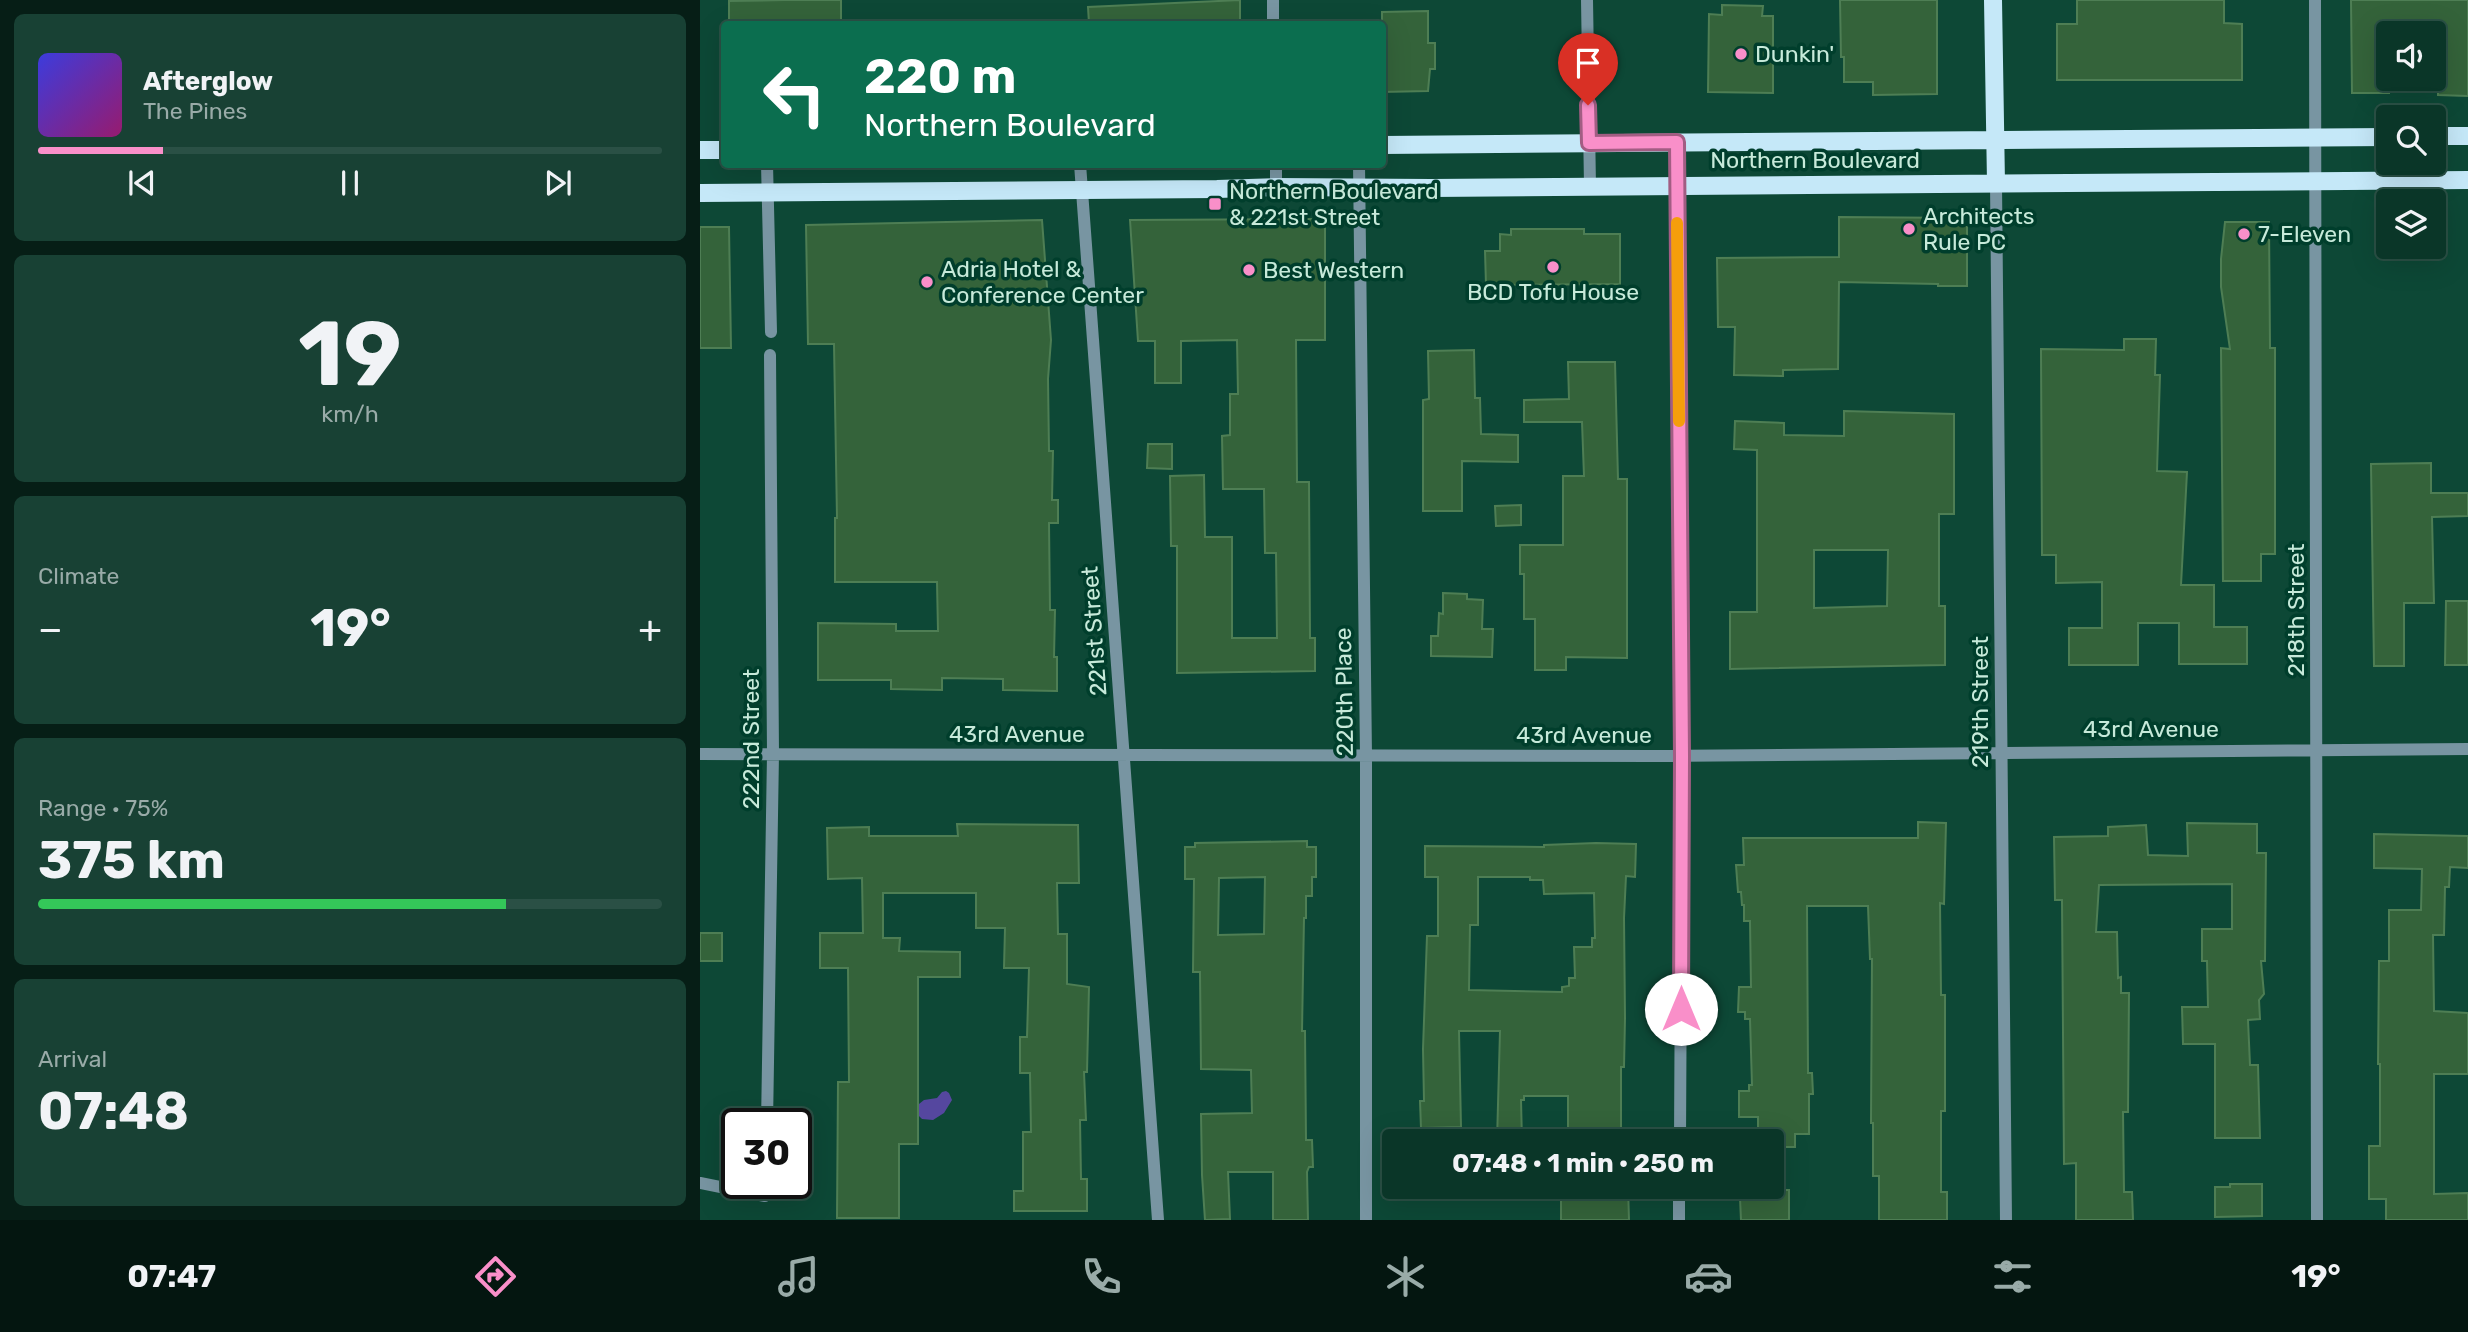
<!DOCTYPE html>
<meta charset="utf-8">
<style>
body{margin:0;font-family:Rubik,sans-serif;background:#184134;color:#f1f3f6;height:100vh;display:flex;flex-direction:column;font-size:26px;white-space:nowrap}
*{box-sizing:border-box;margin:0}
p{font-size:23px;color:#99aba8}
.icon{flex:none;width:38px;height:38px;fill:none;stroke:currentColor;stroke-width:2;stroke-linecap:round;stroke-linejoin:round}
.map{position:relative;flex:1;overflow:hidden}
.side{display:flex;flex-direction:column;gap:14px;padding:14px;background:#061e16;width:700px}
.side>*{flex:none}
.top-card{position:absolute;left:21px;top:21px;width:665px;height:147px;border-radius:7px;box-shadow:0 7px 28px #0002,0 0 0 2px #2a5045;background:#0b6e4f;color:#fff;overflow:hidden}
.tools{position:absolute;left:1676px;top:21px;display:grid;gap:14px}
.tools a{display:grid;place-items:center;width:70px;height:70px;border-radius:7px;background:#0a3628;box-shadow:0 7px 28px #0002,0 0 0 2px #2a5045;font-size:35px}
.speed{position:absolute;left:21px;top:1108px;display:flex;gap:14px;font-size:35px;font-weight:700;text-align:center}
.speed>*{display:grid;place-content:center;width:91px;height:91px;border-radius:50%;background:#0a3628;box-shadow:0 7px 28px #0002,0 0 0 2px #2a5045;line-height:1}
.speed .limit{border:4px solid #111;border-radius:10px;background:#fff;color:#111}
.pin{position:absolute;display:grid;place-items:center;width:60px;height:60px;color:#fff;margin:-72px -30px;border-radius:50% 50% 50% 0;rotate:-45deg;box-shadow:0 0 7px #0007}
.pin .icon{rotate:45deg}
.me{position:absolute;width:77px;margin:-38px;rotate:0deg;stroke-linejoin:round;filter:drop-shadow(0 0 5px #0008)}
.turn{display:flex;align-items:center;gap:24px;height:147px;padding:0 28px;font-size:32px}
.turn .icon{width:91px;height:91px;stroke-width:2.5}
.turn b{display:block;font-size:49px;line-height:60px}
.big{font-size:52px;font-weight:700;line-height:1.1}
.side .tile{flex:1;display:flex;flex-direction:column;justify-content:center;gap:10px;min-width:0;padding:0 24px;border-radius:10px;background:#184134}
.side .dial{align-items:center;gap:0}
.dial b{font-size:91px;line-height:1}
.song{display:flex;align-items:center;gap:21px}
.cover{width:84px;height:84px;border-radius:10px;background:linear-gradient(135deg,hsl(240 70% 55%),hsl(320 70% 35%))}
.played{height:7px;border-radius:4px;background:linear-gradient(90deg,#f98fc9 20%,#2a5045 20%)}
.keys{display:flex;justify-content:space-around;direction:ltr}
.heat{display:flex;justify-content:space-between;align-items:center;font-size:38px;direction:ltr}
.charge{height:10px;border-radius:5px;background:linear-gradient(90deg,#34c759 75%,#2a5045 0)}
.trip{position:absolute;left:682px;top:1129px;width:402px;height:70px;border-radius:7px;background:#0a3628;box-shadow:0 7px 28px #0002,0 0 0 2px #2a5045;font-weight:700;line-height:70px;text-align:center}
.menu{display:flex;height:112px;justify-content:space-around;align-items:center;background:#041610;color:#99aba8}
.menu .icon{width:49px;height:49px}
.menu .on{color:#f98fc9}
.menu b{font-size:32px;color:#f1f3f6}
main{display:flex;flex:1;min-height:0}
.map>svg:first-child{display:block}
</style>
<main>
<section class="side">
<div class="tile">
<div class="song"><i class="cover"></i><div><b>Afterglow</b><p>The Pines</p></div></div>
<div class="played"></div>
<div class="keys"><svg class="icon" aria-label="previous" viewBox="0 0 24 24"><path d="M18 5L8 12l10 7zM5 5v14"/></svg><svg class="icon" aria-label="pause" viewBox="0 0 24 24"><path d="M8 5v14M16 5v14"/></svg><svg class="icon" aria-label="next" viewBox="0 0 24 24"><path d="M6 5l10 7-10 7zM19 5v14"/></svg></div>
</div>
<div class="tile dial"><b>19</b><p>km/h</p></div>
<div class="tile"><p>Climate</p>
<div class="heat"><a>−</a><b class="big">19°</b><a>+</a></div>
</div>
<div class="tile"><p>Range · 75%</p><b class="big">375 km</b><div class="charge"></div></div>
<div class="tile"><p>Arrival</p><b class="big">07:48</b></div>
</section>
<div class="map">
<svg width="1768" height="1220" viewBox="0 0 1768 1220">
<rect width="100%" height="100%" fill="#0d4836"/>
<path fill="#55479f" d="M246 1091 249 1093 252 1100 244 1113 233 1120 222 1119 218 1115 219 1104 224 1100 237 1098 242 1092Z"/>
<path fill="#34633a" stroke="#4e7e54" stroke-width="2" fill-rule="evenodd" d="M85 0H141V24H29V1Z
M540 0V24H389L388 7Z
M1140 0H1237V94L1173 95V82H1144V57H1141Z
M1377 0H1524V23L1542 24V80H1357V24H1377Z
M1651 0H1768V96L1738 95V33H1689V93H1652Z
M1022 5 1063 6 1062 16H1073V93L1008 92 1009 14 1022 15Z
M728 11V43H735V69H730L728 91 682 92V12Z
M1139 217 1267 218V286H1238V284L1139 282 1138 369 1083 370V376L1034 375 1035 327H1018L1017 258 1139 257Z
M625 219V340H596L597 482H609L610 638H615V671L477 673V546H471L470 476 504 475 505 537H532V638H577L576 553H565L564 489H523L522 436 530 435V394H538L537 340 481 341V383H455V341H438L430 220Z
M342 220 351 340 348 379 349 451H353L352 500H358V523H349L350 610H355L354 657H357V691L303 690V679L242 678V690L191 689V680H118V623L196 624V631H238L237 582H135V518H137L134 344H108L106 225Z
M1525 222H1569L1570 348H1575V554H1561V581H1523L1521 348 1530 349 1521 287V259Z
M0 227H29L31 348H0Z
M811 229H884V234H920V284L786 285 785 251H800V234L811 235Z
M1424 339H1456L1455 375H1460L1457 471 1487 472 1481 585H1514V627H1547V664H1479V623H1438V665H1369V628H1402V582L1356 583V555H1342L1341 349 1424 350Z
M774 350 775 398H780L781 434 818 435V462L762 461V511H723V400L729 399 728 351Z
M868 362H915L918 479H927V658L866 657V670H835V619H824V574H820V545H863V476H884L882 422H824V400L869 399Z
M1144 411 1254 414V514H1239V606H1245V665L1030 669V612H1057V450L1034 449 1035 421 1084 423V435L1144 436ZM1114 550H1188L1187 606 1114 608Z
M448 444H472V469L447 468Z
M1731 463V493H1768V516L1732 517 1734 603H1704V666H1674L1671 464Z
M821 505V525L796 526 795 506Z
M743 593 767 594V599L783 600 782 629H793L792 657 731 656V636H738L739 613 743 614Z
M1746 601H1768V665H1745Z
M1218 822 1246 823 1244 904 1240 903 1241 995H1245V1111H1241V1192H1247V1220H1179V1176H1173V1123H1171L1172 959H1170L1168 906H1107L1108 1073H1112L1113 1094H1109V1134H1095V1147H1073V1141H1058V1117H1039V1091H1049V1085H1052L1050 1019H1045V1012H1038L1039 987H1051L1050 921H1044V905H1042L1041 892H1038L1036 865H1044L1043 838H1218Z
M1487 823 1557 824V853H1566L1565 961H1561L1564 994 1559 1000 1560 1019 1548 1020 1550 1065H1558L1560 1138H1515V1044H1483L1482 1007H1508L1507 961H1502V929H1532V884L1399 885 1396 932H1417L1418 978 1421 977V993H1429L1428 1112H1423L1424 1192H1432L1433 1220H1376V1163L1364 1164 1362 900H1355L1354 837 1408 836V827L1446 825 1448 855 1488 856Z
M257 824 378 825 379 883H357L358 934H367V984L389 987 387 1072H384L386 1120H380L381 1179H387V1211H314V1191H323V1132H331L330 1073H320V1037H327L329 968H304L305 928H276V893H183V938H200L199 951 260 952V977H218V1144H199V1218H137L138 1082H149L148 968H120V933H163L162 878 128 879 127 828 169 827V836H258Z
M1674 834 1768 836V868L1750 867 1749 887H1745L1744 935H1733L1734 1011 1768 1013V1074H1734V1194L1768 1193V1220H1686V1199H1669V1146H1680V1064H1678L1679 961H1689V910H1721L1722 869 1674 868Z
M607 841V847H616V877H612V896H606V918H604L602 1031H605L606 1140H612L613 1167H609L607 1172 608 1220H573V1172H528L530 1219 505 1220 502 1175 501 1114 552 1113 551 1070 501 1069 500 972H493L494 879H485V847H495V843ZM565 877 564 934 518 935 519 878Z
M896 843 936 844 935 877 926 876 924 918 925 1018 924 1067H921V1141H875V1135H868V1096H824V1100H821L822 1141H797L800 1031H759L761 1127 721 1128 720 1101H724L723 1049 727 936H738V877H725V846L844 847V845ZM778 877H830V880H843L844 894 894 893 895 938H892V947H874L875 978H869V986L862 987V992L769 990 770 925H778Z
M0 933H22V961H0Z
M1530 1184H1562V1216L1515 1217V1187H1530Z
M861 1186H928L929 1220H861Z
M1045 1190H1089V1220H1041L1040 1198H1045Z"/>
<g fill="none" stroke-linecap="round" stroke-linejoin="round">
<path stroke="#7895a2" stroke-width="12" d="M573 0V24
M887 0 890 186
M1615 0 1617 1220
M977 142 982 756 980 1141
M67 164 71 332
M380 164 458 1220
M576 164V187
M659 164 666 756V1220
M1296 183 1306 1220
M0 754 954 756 1768 749
M67 1124 73 754 70 355
M0 1183 65 1196 66 1183
M979 1220V1186"/>
<path stroke="#c5e8f8" stroke-width="18" d="M1293 0 1296 183
M1734 136H1768
M682 145 1689 137
M0 150H24
M0 193 517 189 576 187 731 188 1768 180"/>
</g>
<g fill="none" stroke-linecap="round" stroke-linejoin="round">
<defs>
<path id="route" d="M888 105 889 143 977 142 982 756 981 1009"/>
</defs>
<use href="#route" stroke="#a25d83" stroke-width="18"/>
<use href="#route" stroke="#f98fc9" stroke-width="12"/>
<path stroke="#f59e0b" stroke-width="12" d="M977 223 979 421"/>
</g>
<g fill="#f98fc9" stroke="#003e2c" stroke-width="2.5">
<circle cx="1041" cy="54" r="7"/>
<rect x="508" y="197" width="14" height="14" rx="3.5"/>
<circle cx="1209" cy="229" r="7"/>
<circle cx="1544" cy="234" r="7"/>
<circle cx="853" cy="267" r="7"/>
<circle cx="549" cy="270" r="7"/>
<circle cx="227" cy="282" r="7"/>
</g>
<g text-anchor="middle" stroke-width="7" stroke-linejoin="round" paint-order="stroke">
<g font-size="23" fill="#c7eada" stroke="#003e2c" text-anchor="start">
<text x="1055" y="62">Dunkin'</text>
<text x="529" y="199">Northern Boulevard<tspan x="529" dy="26">&amp; 221st Street</tspan></text>
<text x="1223" y="224">Architects<tspan x="1223" dy="26">Rule PC</tspan></text>
<text x="1558" y="242">7-Eleven</text>
<text x="241" y="277">Adria Hotel &amp;<tspan x="241" dy="26">Conference Center</tspan></text>
<text x="563" y="278">Best Western</text>
<text x="853" y="300" text-anchor="middle">BCD Tofu House</text>
</g>
<g font-size="23" fill="#c7eada" stroke="#003e2c">
<text x="1115" y="168">Northern Boulevard</text>
<text transform="translate(1596 610) rotate(-90)" y="8">218th Street</text>
<text transform="translate(394 631) rotate(-94)" y="8">221st Street</text>
<text transform="translate(644 692) rotate(-91)" y="8">220th Place</text>
<text transform="translate(1280 702) rotate(-90)" y="8">219th Street</text>
<text x="1451" y="737">43rd Avenue</text>
<text x="317" y="742">43rd Avenue</text>
<text x="884" y="743">43rd Avenue</text>
<text transform="translate(51 739) rotate(-90)" y="8">222nd Street</text>
</g>
</g>
</svg>
<div class="tools">
<a><svg class="icon" aria-label="sound" viewBox="0 0 24 24"><path d="M4 9h4l5-4v14l-5-4H4zM17 9q2 3 0 6"/></svg></a>
<a><svg class="icon" aria-label="search" viewBox="0 0 24 24"><circle cx="10" cy="10" r="6"/><path d="M15 15l6 6"/></svg></a>
<a><svg class="icon" aria-label="layers" viewBox="0 0 24 24"><path d="M12 4l9 5-9 5-9-5zM3 14l9 5 9-5"/></svg></a>
</div>
<div class="speed"><div class="limit">30</div></div>
<div class="pin" style="left:888px;top:105px;background:#d93025"><svg class="icon" aria-label="arrive" viewBox="0 0 24 24"><path d="M6 21V4h12l-3 4 3 4H6"/></svg></div>
<svg class="me" style="left:981px;top:1009px" viewBox="-20 -20 40 40"><circle r="19" fill="#fff"/><path d="M0-13L10 11 0 6-10 11z" fill="#f98fc9"/></svg>
<div class="trip">07:48 · 1 min · 250 m</div>
<div class="top-card">
<div class="turn"><svg class="icon" aria-label="left" viewBox="0 0 24 24"><path d="M17 20v-9H6M10 6l-5 5 5 5"/></svg><div><b>220 m</b>Northern Boulevard</div></div>
</div>
</div>
</main>
<nav class="menu">
<b>07:47</b>
<svg class="icon on" aria-label="directions" viewBox="0 0 24 24"><path d="M12 3l9 9-9 9-9-9zM9 14v-3h6M13 9l2 2-2 2"/></svg>
<svg class="icon" aria-label="music" viewBox="0 0 24 24"><path d="M9 18V5l10-2v13"/><circle cx="6" cy="18" r="3"/><circle cx="16" cy="16" r="3"/></svg>
<svg class="icon" aria-label="phone" viewBox="0 0 24 24"><path d="M5 4h4l2 5-3 2q2 4 5 5l2-3 5 2v4C11 20 4 13 5 4z"/></svg>
<svg class="icon" aria-label="climate" viewBox="0 0 24 24"><path d="M12 3v18M4 7l16 10M4 17L20 7"/></svg>
<svg class="icon" aria-label="car" viewBox="0 0 24 24"><path d="M5 17H2v-5l4-1 3-4h7l3 4 3 1v5h-3M9 17h6M6 11h13"/><circle cx="7" cy="17" r="2"/><circle cx="17" cy="17" r="2"/></svg>
<svg class="icon" aria-label="filters" viewBox="0 0 24 24"><path d="M4 7h16M4 17h16"/><circle cx="9" cy="7" r="2"/><circle cx="15" cy="17" r="2"/></svg>
<b>19°</b>
</nav>
